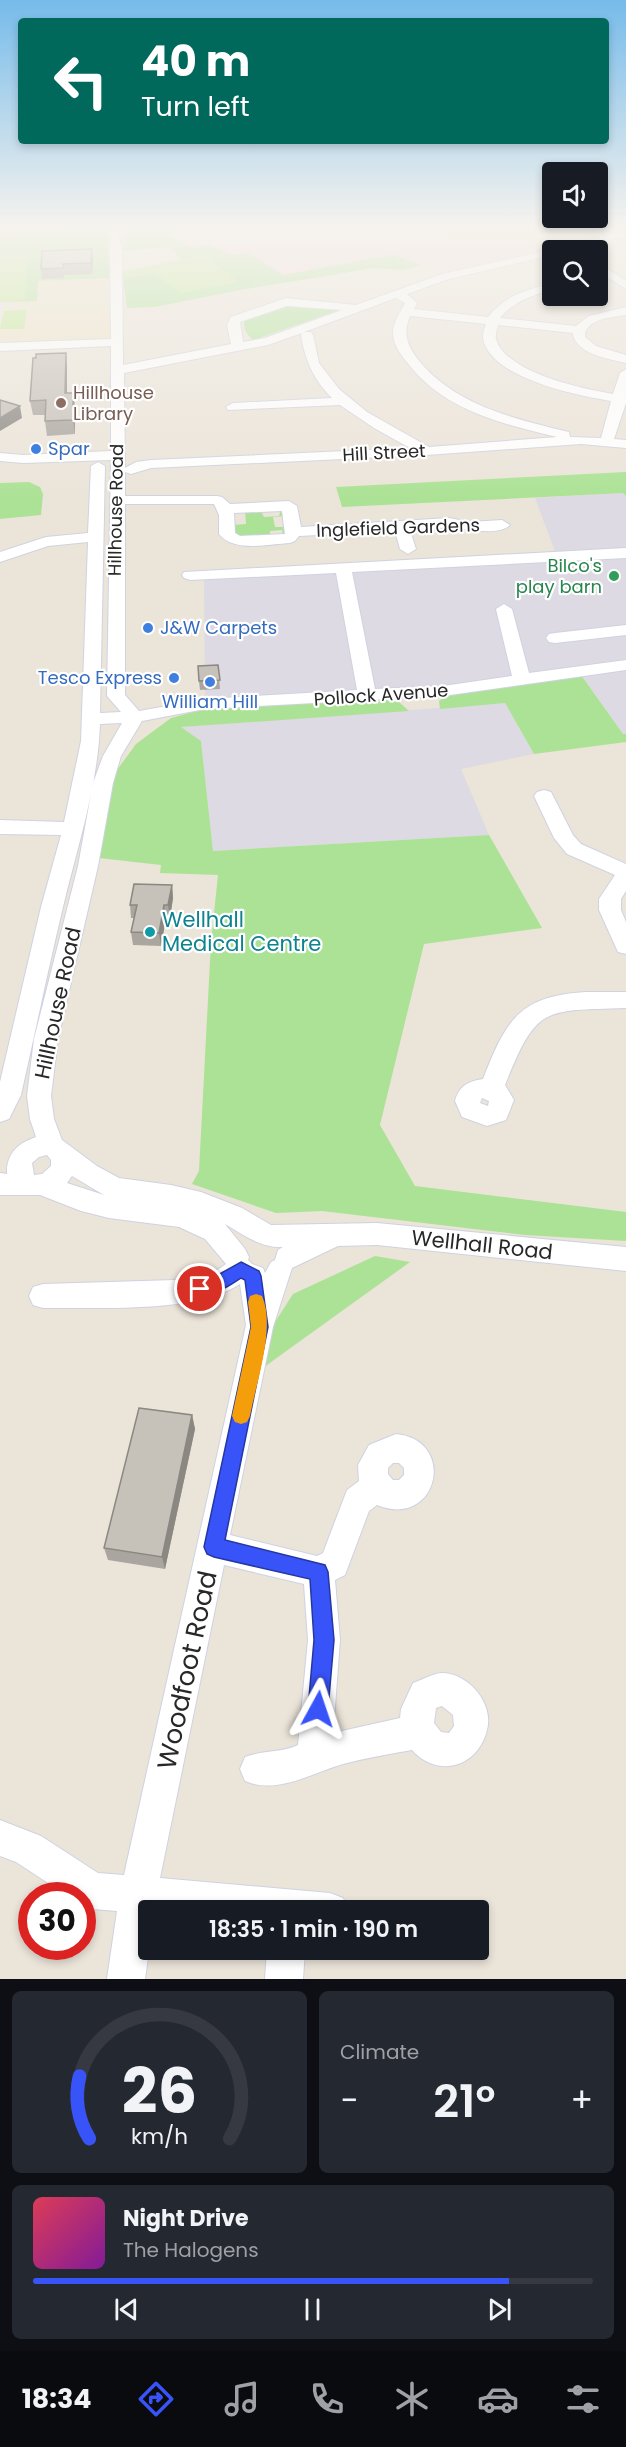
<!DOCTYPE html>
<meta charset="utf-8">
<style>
body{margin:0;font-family:Poppins,sans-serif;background:#242831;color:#f1f3f6;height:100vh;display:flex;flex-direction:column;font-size:22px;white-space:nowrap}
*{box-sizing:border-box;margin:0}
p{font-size:20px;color:#9ea1a6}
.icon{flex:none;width:33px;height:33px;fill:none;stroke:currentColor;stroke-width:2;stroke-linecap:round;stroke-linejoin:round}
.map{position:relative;height:1979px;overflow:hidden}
.sheet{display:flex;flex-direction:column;gap:12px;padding:12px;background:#0d0f14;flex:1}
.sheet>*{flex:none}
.hud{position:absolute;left:18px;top:18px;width:591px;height:126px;border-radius:6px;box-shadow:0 3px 9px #0003;background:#00695c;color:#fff;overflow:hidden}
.fabs{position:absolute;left:542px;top:162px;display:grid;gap:12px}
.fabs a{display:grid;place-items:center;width:66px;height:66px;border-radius:6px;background:#171b24;box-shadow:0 3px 9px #0003;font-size:30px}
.speed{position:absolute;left:18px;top:1882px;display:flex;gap:12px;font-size:30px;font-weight:700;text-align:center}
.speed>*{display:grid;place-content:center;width:78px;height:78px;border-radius:50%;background:#171b24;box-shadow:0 3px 9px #0003;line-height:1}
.speed .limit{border:9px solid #d22;background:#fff;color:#111}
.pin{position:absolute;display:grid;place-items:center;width:51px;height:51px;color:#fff;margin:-26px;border:3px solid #fff;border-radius:50%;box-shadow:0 2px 6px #0007}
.me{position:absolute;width:66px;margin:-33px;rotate:5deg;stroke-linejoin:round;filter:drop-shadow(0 0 4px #0008)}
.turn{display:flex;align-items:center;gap:21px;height:126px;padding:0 24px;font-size:27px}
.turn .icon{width:78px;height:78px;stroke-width:2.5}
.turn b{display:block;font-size:42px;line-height:51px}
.big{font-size:45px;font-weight:600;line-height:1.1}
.sheet .widget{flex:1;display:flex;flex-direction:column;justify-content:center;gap:9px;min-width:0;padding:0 21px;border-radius:9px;background:#242831}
.sheet .dial{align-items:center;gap:0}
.dial svg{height:156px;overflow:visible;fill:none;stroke:#363941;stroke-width:7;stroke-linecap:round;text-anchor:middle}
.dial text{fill:#f1f3f6;stroke:none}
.song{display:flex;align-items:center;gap:18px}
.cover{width:72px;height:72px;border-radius:9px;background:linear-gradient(135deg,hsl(350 70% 55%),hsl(290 70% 35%))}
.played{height:6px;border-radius:3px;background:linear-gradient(90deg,#3854f9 85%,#363941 85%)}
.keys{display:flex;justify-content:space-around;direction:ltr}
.heat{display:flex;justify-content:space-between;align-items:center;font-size:33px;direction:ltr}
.sheet .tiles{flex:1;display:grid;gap:12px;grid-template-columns:1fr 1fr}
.widget:last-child{grid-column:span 2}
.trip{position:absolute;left:138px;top:1900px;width:351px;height:60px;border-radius:6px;background:#171b24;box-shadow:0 3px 9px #0003;font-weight:600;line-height:60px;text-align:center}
.menu{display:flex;height:96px;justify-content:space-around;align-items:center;background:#090b0e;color:#9ea1a6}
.menu .icon{width:42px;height:42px}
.menu .current{color:#3854f9}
.menu b{font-size:27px;color:#f1f3f6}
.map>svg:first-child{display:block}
</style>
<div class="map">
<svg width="626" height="1979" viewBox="0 0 626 1979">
<rect width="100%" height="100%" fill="#ebe4d9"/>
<path fill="#dddae3" d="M626 492V666L485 686 205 704 204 575 557 557 535 498Z
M626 669V734H623L581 675Z
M505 703 534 754 461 769 489 835 213 851 201 741 180 727Z"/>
<path fill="#ede3c8" d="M412 224H626V229L578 243 568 240 546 246 532 239 498 243 462 242Z
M109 278 110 340 0 345V327L5 302 37 301 38 281Z"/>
<path fill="#f2d6d6" d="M226 224H412L462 242H508L532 239 553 250 447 272 428 263 421 265 391 255 283 275 248 253 231 255 209 245 194 248 165 235Z"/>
<path fill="#ace295" d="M0 224H108L109 278 38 281 37 301 0 302Z
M122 224H226L166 235 194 248 209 245 231 255 248 253 283 275 392 255 421 265 403 270 374 268 240 290 155 307 127 308 123 279 154 273 204 255 182 260 170 247 122 251 125 243Z
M292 304 345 308 253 340C246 333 242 328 245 319Z
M626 472V496L623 493 342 507 336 487Z
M29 482 40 487 43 494 41 515 0 519V483Z
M281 510 286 516 273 517 275 527H285L289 534 283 535 282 530 270 531V536L245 538 234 535 232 525 246 524 245 511H261L264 517 279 516Z
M581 675 623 734H626V742L534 754 505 703 440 709 439 701 446 696Z
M380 699 399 702 409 711 181 727 201 741 213 851 489 835 542 928 424 944 380 1125 415 1186 626 1212V1241L525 1235 322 1211 276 1213 192 1184 199 1171 211 942 218 875 160 873 161 865 99 858 106 811 117 770 136 744 171 718 201 710Z
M375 1256 410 1262 260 1370 268 1333 293 1294Z"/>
<path fill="#c0e991" d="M0 224H72V232L0 236Z
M28 255 25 300 0 302V256Z
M204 255 238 282 181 293 154 273 123 279 122 272Z
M27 310 24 329H0L4 311Z"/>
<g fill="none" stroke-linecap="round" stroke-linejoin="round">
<path stroke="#6bc5ee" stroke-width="2" d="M154 231 193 224"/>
<defs>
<path id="minor" d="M107 224H117L122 252 123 365 231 344 227 325 231 317 286 298 356 305 442 274 555 249 626 230V236L571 250H552V255L449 279 407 294 417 303 414 309 488 317C504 296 527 289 552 284V290C532 295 513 302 500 318L576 326 589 316 626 307V315C613 317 584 319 585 337L596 346 626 355V363C609 359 575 354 573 333L498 325C497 330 495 335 496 339 506 373 583 389 613 394L620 373 626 369V403L614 439 626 440V448L581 444 427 455 151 468 131 474 125 472V496H217L222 497 230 504 289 501 297 506 301 527 449 518 470 522 502 520 510 525C498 537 464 528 449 528 436 527 423 529 410 530L416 549 408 554 400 549 395 531 299 536 295 541 290 543C269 544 234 553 219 534V515L214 504H125V695L139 711 205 699 357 690 336 573 190 580 184 578 182 575 184 572 626 548V558L352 572 375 689 443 686 512 676 496 609 504 604 512 609 529 673 626 660V670L443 696 205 709 142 721 121 756 113 783 98 866 58 1039 51 1096 54 1119 62 1140 97 1166 119 1178 171 1185 201 1192 242 1208 271 1225 377 1223 626 1247V1271L377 1245 338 1246 292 1268 273 1327 230 1535 317 1556 323 1553 347 1490 359 1481 358 1465 369 1445 396 1434C458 1440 438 1530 377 1505L369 1511 345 1575 335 1580 340 1640 333 1733 400 1718 401 1709 413 1683C422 1680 435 1672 444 1673 470 1675 494 1704 487 1730 478 1767 438 1779 412 1750 389 1754 366 1758 343 1764 312 1773 277 1795 245 1781L240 1769 245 1757C262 1750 281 1753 298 1745L308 1640 304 1584 224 1565 160 1878 330 1893 343 1898 348 1911H148L149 1950 145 1979H107L117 1911 93 1909 82 1905V1896H68L16 1862 0 1856V1820L41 1836 98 1873 124 1875 246 1325 240 1284C195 1314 98 1307 43 1308L33 1305 29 1296 33 1287 43 1284 175 1280 200 1277 213 1273 226 1264 205 1239 179 1227 109 1218 81 1211 40 1195H0V1173L7 1174C6 1154 18 1143 36 1137L30 1119 27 1096 34 1039 78 866 93 783 103 756 122 723 100 724C98 786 77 848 63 907 48 970 35 1033 21 1095L9 1119 0 1122V1082L41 907 61 835 0 834V820L64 822 81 741 88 542 48 546 0 562V552L46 537 88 533 91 466 98 462 105 466 100 713 121 712 107 696 111 460 23 463 0 461V453L23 455 111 451V346L0 351V343L111 339 110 252ZM396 298 405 303C400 313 393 322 393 333 393 346 402 356 410 366 446 411 503 424 557 437L429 447 367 412 339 389 319 363 313 335 311 332H304ZM287 306 342 310 265 338 243 342 240 322ZM410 316 486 324C485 328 482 334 483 338 489 378 579 396 611 401L601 438 570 437 569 432C516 419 457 406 420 362 408 347 402 334 410 316ZM302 333 301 335C305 360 313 379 332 398L233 403 226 407 228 410 340 405 374 428 410 448 151 460 136 462 125 468 124 373 268 345ZM282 511 285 534 240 536 235 533 234 513ZM47 1155 51 1160V1166L42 1174 34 1175 32 1163 39 1157ZM72 1176 104 1195 67 1183ZM225 1224C244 1235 260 1248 283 1247L278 1250 275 1260 271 1262 265 1273 263 1268 252 1264 248 1260 249 1257 245 1249ZM393 1463H399L404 1468V1475L399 1480H393L388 1474V1468ZM442 1706 453 1715 454 1726 449 1733 441 1732 434 1723 436 1708Z
M597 262 626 281V289L597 270Z
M626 625V635L555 643 549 642 546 638 549 634 555 633Z
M544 790 551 792 573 835 581 844 626 864V891L621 899V910L626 922V954L618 952 599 910V899L615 875 567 854 554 838 534 796 537 792Z
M586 992H626V1008C543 1011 537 1005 505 1085L514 1100 506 1120 487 1126 462 1117 455 1101C459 1086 468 1081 483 1079 506 1020 519 996 586 992ZM482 1098 489 1101 488 1106 480 1103Z
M267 1950H305L303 1979H265Z"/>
</defs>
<use href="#minor" stroke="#cfd2e1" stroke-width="2"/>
<use href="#minor" fill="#fff" fill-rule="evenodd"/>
</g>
<path fill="#aaa69f" d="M42 251 93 260 92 274 64 275V278L42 279 41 269Z
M67 367V393H73L75 407V434L47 436 45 421V415H33L30 401Z
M218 665 220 689 200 690 199 681Z
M172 885 173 898 170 918H166L161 946 133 945 131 932 134 918H131L130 905Z
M192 1415 195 1429 165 1569 108 1560 104 1548Z"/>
<path fill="#8b8782" d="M92 249 93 260 92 274 91 263Z
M66 353 67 367V407L65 393Z
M73 393 75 407V434L73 420Z
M20 406 22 418 0 431V418Z
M172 885 173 898 170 918 168 905Z
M164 905 166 918 161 946 159 933Z
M192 1415 195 1429 165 1569 162 1557Z"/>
<path fill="#c6c1b9" stroke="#8b8782" stroke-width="1.5" d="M92 249 91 263 63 264V268L41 269 42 251Z
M66 353 65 393H73V420L45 421 46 400 30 401 33 358H36V354Z
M0 400 20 406 0 418Z
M218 665 220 680 199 681 198 666Z
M134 884 172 885 168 905H164L159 933 131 932 137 905H130Z
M139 1408 192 1415 162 1557 104 1548Z"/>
<linearGradient id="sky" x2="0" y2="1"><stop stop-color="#76bbea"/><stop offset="0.45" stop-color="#f6f3ee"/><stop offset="1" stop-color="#f6f3ee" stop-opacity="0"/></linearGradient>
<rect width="626" height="501" fill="url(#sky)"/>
<path fill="#3854f9" stroke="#2437a2" stroke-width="1.5" d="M241 1262 259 1271 261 1276 268 1327 225 1540 325 1565 328 1572 334 1640 328 1709 325 1716 318 1719 311 1716 308 1709 314 1640 310 1579 214 1557 207 1554 204 1547 251 1327 245 1280 241 1278C229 1286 209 1300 194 1294L192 1289 194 1284 216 1276Z"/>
<path fill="#f59e0b" d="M256 1294 262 1296C276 1327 256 1383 250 1416L247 1422 241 1424 235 1422 232 1416 251 1327 248 1302 250 1296Z"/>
<circle fill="#8d6e63" stroke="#fff" stroke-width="2" cx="61" cy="403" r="6"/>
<g fill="#3f7fe0" stroke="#fff" stroke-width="2">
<circle cx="36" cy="449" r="6"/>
<circle cx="148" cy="628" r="6"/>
<circle cx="174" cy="678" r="6"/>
<circle cx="210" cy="682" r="6"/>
</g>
<circle fill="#2e9e5b" stroke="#fff" stroke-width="2" cx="614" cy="576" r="6"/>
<circle fill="#0f9aa8" stroke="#fff" stroke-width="2" cx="150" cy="932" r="6"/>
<g text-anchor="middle" stroke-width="4.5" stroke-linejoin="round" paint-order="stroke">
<g font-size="18" fill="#785e54" stroke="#fff" text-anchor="start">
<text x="73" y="399">Hillhouse<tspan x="73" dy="21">Library</tspan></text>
</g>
<g font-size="18" fill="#366cbe" stroke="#fff" text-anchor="start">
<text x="48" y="455">Spar</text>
<text x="160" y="634">J&amp;W Carpets</text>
<text x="162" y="684" text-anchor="end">Tesco Express</text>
<text x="210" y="708" text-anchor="middle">William Hill</text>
</g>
<g font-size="18" fill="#282828" stroke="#fff">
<text transform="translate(384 453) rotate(-3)" y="6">Hill Street</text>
<text transform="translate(116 510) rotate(-89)" y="6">Hillhouse Road</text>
<text transform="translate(398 528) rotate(-2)" y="6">Inglefield Gardens</text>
<text transform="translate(381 695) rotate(-4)" y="6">Pollock Avenue</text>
</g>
<g font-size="18" fill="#27864d" stroke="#fff" text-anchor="end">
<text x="602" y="572">Bilco's<tspan x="602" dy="21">play barn</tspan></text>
</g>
<g font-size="21" fill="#0d838f" stroke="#fff" text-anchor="start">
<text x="162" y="927">Wellhall<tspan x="162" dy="24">Medical Centre</tspan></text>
</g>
<g font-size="21" fill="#282828" stroke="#fff">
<text transform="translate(58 1003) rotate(-78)" y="7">Hillhouse Road</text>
<text transform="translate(482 1245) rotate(6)" y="7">Wellhall Road</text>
</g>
<g font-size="26" fill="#282828" stroke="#fff">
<text transform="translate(187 1670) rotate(-78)" y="9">Woodfoot Road</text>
</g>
</g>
</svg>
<div class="fabs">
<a><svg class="icon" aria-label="sound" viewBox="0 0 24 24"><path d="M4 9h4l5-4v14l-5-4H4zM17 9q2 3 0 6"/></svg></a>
<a><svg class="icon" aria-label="search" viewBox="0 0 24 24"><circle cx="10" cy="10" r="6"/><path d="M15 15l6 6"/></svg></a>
</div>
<div class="speed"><div class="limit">30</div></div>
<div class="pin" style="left:200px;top:1289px;background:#d93025"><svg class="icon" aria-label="arrive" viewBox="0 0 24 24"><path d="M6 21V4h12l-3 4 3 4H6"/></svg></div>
<svg class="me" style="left:318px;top:1709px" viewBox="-20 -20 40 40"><path d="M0-17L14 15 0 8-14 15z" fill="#3854f9" stroke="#fff" stroke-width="4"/></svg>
<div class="trip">18:35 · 1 min · 190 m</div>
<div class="hud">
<div class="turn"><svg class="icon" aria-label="left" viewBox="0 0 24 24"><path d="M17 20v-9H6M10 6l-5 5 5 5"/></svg><div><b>40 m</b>Turn left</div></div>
</div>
</div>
<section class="sheet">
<div class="tiles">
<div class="widget dial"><svg viewBox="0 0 100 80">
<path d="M14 69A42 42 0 1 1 86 69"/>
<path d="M14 69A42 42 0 0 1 9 37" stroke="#3854f9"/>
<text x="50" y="56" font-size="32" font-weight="700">26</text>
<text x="50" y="72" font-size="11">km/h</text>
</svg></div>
<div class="widget"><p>Climate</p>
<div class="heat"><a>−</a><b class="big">21°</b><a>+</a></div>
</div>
<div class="widget">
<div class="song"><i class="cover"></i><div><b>Night Drive</b><p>The Halogens</p></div></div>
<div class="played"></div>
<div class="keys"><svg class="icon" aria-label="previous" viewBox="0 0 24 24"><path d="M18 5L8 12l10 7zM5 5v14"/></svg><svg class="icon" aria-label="pause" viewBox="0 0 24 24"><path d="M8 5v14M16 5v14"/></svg><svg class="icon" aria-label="next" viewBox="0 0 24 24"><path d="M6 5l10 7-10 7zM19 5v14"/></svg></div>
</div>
</div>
</section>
<nav class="menu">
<b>18:34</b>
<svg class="icon current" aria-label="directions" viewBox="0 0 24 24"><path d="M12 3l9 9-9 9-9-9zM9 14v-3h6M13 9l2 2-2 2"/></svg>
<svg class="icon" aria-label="music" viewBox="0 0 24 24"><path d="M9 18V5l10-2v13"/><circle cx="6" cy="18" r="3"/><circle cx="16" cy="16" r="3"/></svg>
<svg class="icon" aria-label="phone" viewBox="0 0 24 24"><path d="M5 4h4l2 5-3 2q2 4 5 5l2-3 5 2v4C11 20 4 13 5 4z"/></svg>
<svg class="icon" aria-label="climate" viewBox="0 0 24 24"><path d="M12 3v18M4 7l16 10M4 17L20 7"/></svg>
<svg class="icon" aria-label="car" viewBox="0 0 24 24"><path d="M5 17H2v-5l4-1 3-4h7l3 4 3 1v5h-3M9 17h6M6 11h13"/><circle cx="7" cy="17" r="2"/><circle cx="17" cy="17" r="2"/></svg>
<svg class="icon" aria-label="filters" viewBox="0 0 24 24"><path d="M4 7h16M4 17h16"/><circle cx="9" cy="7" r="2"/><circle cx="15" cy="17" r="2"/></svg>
</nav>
